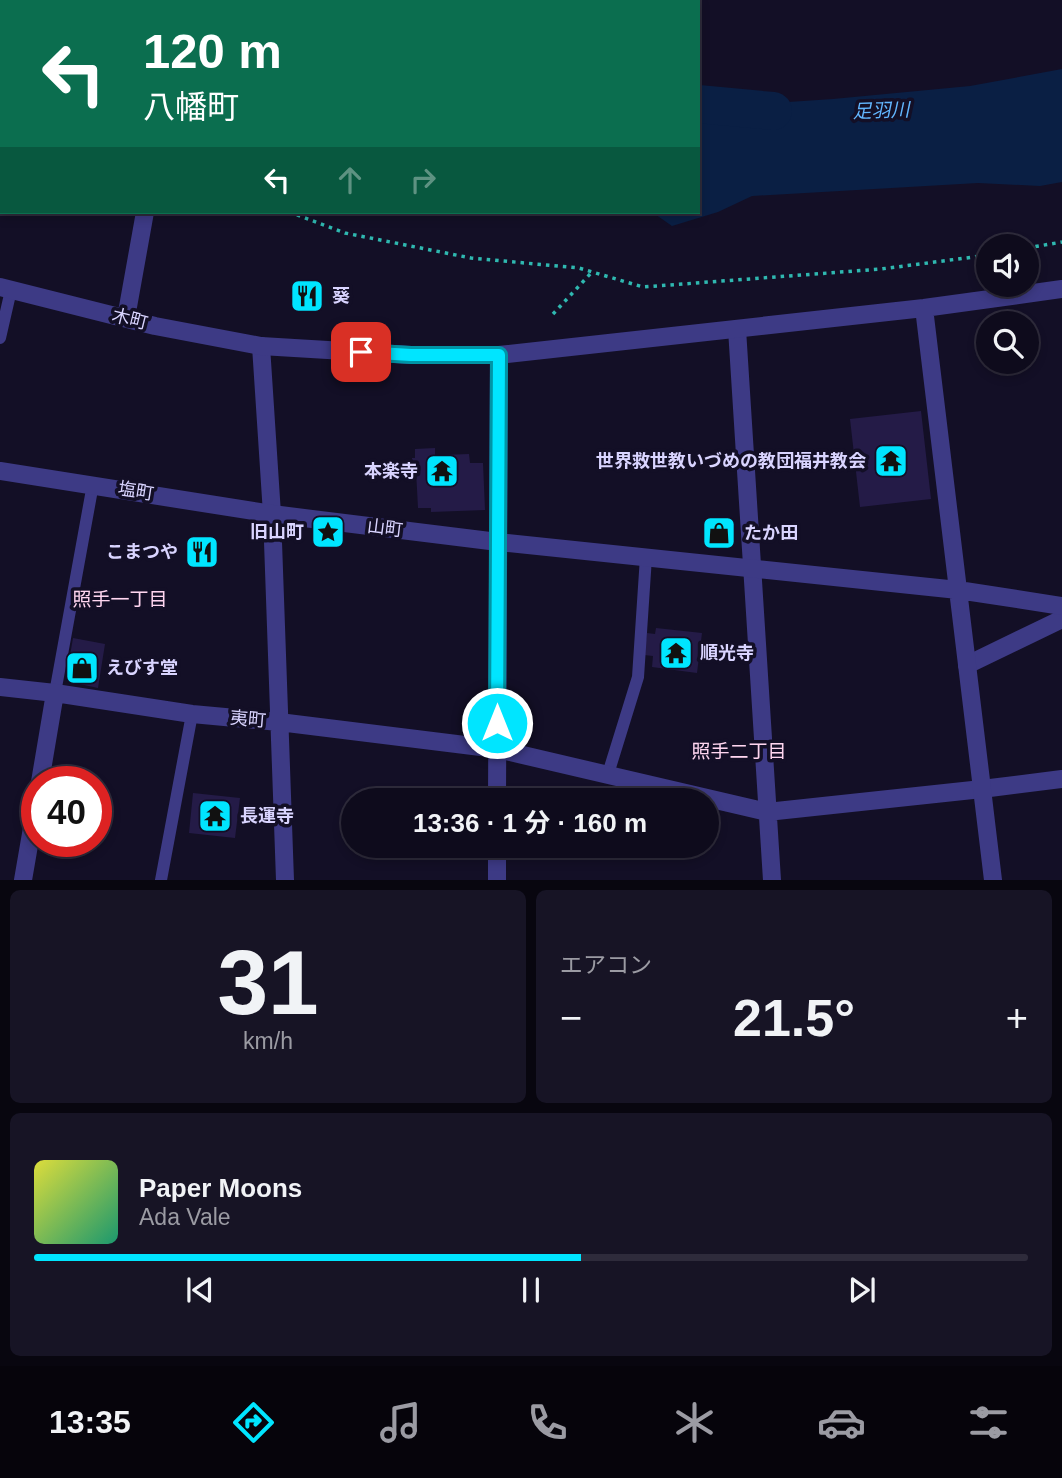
<!DOCTYPE html>
<html lang="ja">
<meta charset="utf-8">
<style>
body{margin:0;font-family:Helvetica,"Noto Sans JP",sans-serif;background:#171425;color:#f1f3f6;height:100vh;display:flex;flex-direction:column;font-size:26px;white-space:nowrap}
*{box-sizing:border-box;margin:0}
p{font-size:23px;color:#9b9ba3}
.icon{flex:none;width:38px;height:38px;fill:none;stroke:currentColor;stroke-width:2;stroke-linecap:round;stroke-linejoin:round}
.map{position:relative;height:880px;overflow:hidden}
.side{display:flex;flex-direction:column;gap:10px;padding:10px;background:#08060f;flex:1}
.side>*{flex:none}
.banner{position:absolute;left:0px;top:0px;width:700px;height:214px;box-shadow:0 4px 10px #0003,0 0 0 2px #2e2b3b;background:#0b6e4f;color:#fff;overflow:hidden}
.controls{position:absolute;left:976px;top:234px;display:grid;gap:14px}
.controls a{display:grid;place-items:center;width:63px;height:63px;border-radius:50%;background:#0e0b1c;box-shadow:0 4px 10px #0003,0 0 0 2px #2e2b3b;font-size:35px}
.speed{position:absolute;left:21px;top:766px;display:flex;gap:14px;font-size:35px;font-weight:700;text-align:center}
.speed>*{display:grid;place-content:center;width:91px;height:91px;border-radius:50%;background:#0e0b1c;box-shadow:0 4px 10px #0003,0 0 0 2px #2e2b3b;line-height:1}
.speed .limit{border:10px solid #d22;background:#fff;color:#111}
.pin{position:absolute;display:grid;place-items:center;width:60px;height:60px;color:#fff;margin:-30px;border-radius:14px;box-shadow:0 4px 10px #0006}
.me{position:absolute;width:77px;margin:-38px;rotate:0deg;stroke-linejoin:round;filter:drop-shadow(0 0 5px #0008)}
.turn{display:flex;align-items:center;gap:24px;height:147px;padding:0 28px;font-size:32px}
.turn .icon{width:91px;height:91px;stroke-width:2.5}
.turn b{display:block;font-size:49px;line-height:60px}
.lanes{display:flex;align-items:center;height:66px;padding:0 28px;background:#0003;justify-content:center;gap:35px;direction:ltr}
.lanes .off{opacity:.35}
.big{font-size:52px;font-weight:700;line-height:1.1}
.side .tile{flex:1;display:flex;flex-direction:column;justify-content:center;gap:10px;min-width:0;padding:0 24px;border-radius:10px;background:#171425}
.side .dial{align-items:center;gap:0}
.dial b{font-size:91px;line-height:1}
.song{display:flex;align-items:center;gap:21px}
.cover{width:84px;height:84px;border-radius:10px;background:linear-gradient(135deg,hsl(60 70% 55%),hsl(160 70% 35%))}
.played{height:7px;border-radius:4px;background:linear-gradient(90deg,#00e5ff 55%,#2e2b3b 55%)}
.keys{display:flex;justify-content:space-around;direction:ltr}
.heat{display:flex;justify-content:space-between;align-items:center;font-size:38px;direction:ltr}
.side .tiles{flex:1;display:grid;gap:10px;grid-template-columns:1fr 1fr}
.tile:last-child{grid-column:span 2}
.trip{position:absolute;left:341px;top:788px;width:378px;height:70px;border-radius:35px;background:#0e0b1c;box-shadow:0 4px 10px #0003,0 0 0 2px #2e2b3b;font-weight:700;line-height:70px;text-align:center}
.dock{display:flex;height:112px;justify-content:space-around;align-items:center;background:#06040b;color:#9b9ba3}
.dock .icon{width:49px;height:49px}
.dock .current{color:#00e5ff}
.dock b{font-size:32px;color:#f1f3f6}
.map>svg:first-child{display:block}
</style>
<div class="map">
<svg width="1062" height="880" viewBox="0 0 1062 880">
<rect width="100%" height="100%" fill="#130f26"/>
<path fill="#0a1f44" d="M5 0H375L377 2H9Z
M1062 69V182L1040 186 978 183 752 196 718 212 672 226 652 212H698V108L833 99 970 86Z"/>
<g fill="none" stroke-linecap="round" stroke-linejoin="round">
<path stroke="#0a1f44" stroke-width="38" d="M698 104 773 111"/>
</g>
<path fill="#241b47" d="M921 411 931 499 860 507 850 419Z
M435 448V461H443V455L469 454 470 463H483L485 510 431 512V508H418L416 470H412V458H415V449Z
M656 628 702 633 697 673 652 667 653 656 644 655 647 633 655 634Z
M73 638 105 644 98 688 75 683 67 673Z
M193 793 240 798 235 838 189 833Z"/>
<g fill="none" stroke-linecap="round" stroke-linejoin="round">
<path stroke="#2fb8b0" stroke-width="3.5" stroke-dasharray="3.5 5" stroke-linecap="butt" d="M0 67 2 68
M0 89 2 90
M289 212 345 233 471 258 579 268 643 287 881 269 989 255
M1027 248 1062 242
M553 314 592 272"/>
<path stroke="#3d3a85" stroke-width="12" d="M0 338 11 290
M55 693 93 484
M608 774 638 677 646 557
M161 880 192 714"/>
<path stroke="#3d3a85" stroke-width="18" d="M0 120 2 121
M126 318 145 212
M737 329 772 880
M261 346 272 514 285 880
M967 665 1062 619
M0 687 55 693 192 714 279 722 497 749 767 812 982 789 1062 779
M40 782 55 693
M23 880 37 799"/>
<path stroke="#3d3a85" stroke-width="18" d="M0 287 155 326 261 346 411 355H499L924 308 1062 289
M924 308 993 880
M0 471 272 514 498 542 958 590 1062 606
M497 800 499 355
M497 880V845"/>
</g>
<g fill="none" stroke-linecap="round" stroke-linejoin="round">
<defs>
<path id="route" d="M361 352 411 355H499L497 723"/>
</defs>
<use href="#route" stroke="#0095a6" stroke-width="18"/>
<use href="#route" stroke="#00e5ff" stroke-width="12"/>
</g>
<defs>
<symbol id="restaurant-square" viewBox="-11 -11 22 22"><rect x="-9" y="-9" width="18" height="18" rx="4" fill="#00e5ff" stroke="#130f26"/><path d="M-5-6h1v4h1v-4h1v4h1v-4h1v5L-1.5 .5V6h-2V.5L-5-1ZM5-6V6H3V1.5H1.5Q1.5-4 5-6Z" fill="#111"/></symbol>
<symbol id="temple-square" viewBox="-11 -11 22 22"><rect x="-9" y="-9" width="18" height="18" rx="4" fill="#00e5ff" stroke="#130f26"/><path d="M0-6L5-2H3V0L6.5 2.5H4V6H1.5V3h-3V6H-4V2.5H-6.5L-3 0V-2H-5Z" fill="#111"/></symbol>
<symbol id="sight-square" viewBox="-11 -11 22 22"><rect x="-9" y="-9" width="18" height="18" rx="4" fill="#00e5ff" stroke="#130f26"/><path d="M0-6L1.8-2.2L6-1.7L2.9 1.2L3.7 5.4L0 3.3L-3.7 5.4L-2.9 1.2L-6-1.7L-1.8-2.2Z" fill="#111"/></symbol>
<symbol id="shop-square" viewBox="-11 -11 22 22"><rect x="-9" y="-9" width="18" height="18" rx="4" fill="#00e5ff" stroke="#130f26"/><path d="M-5-2.5h2.3a2.7 3.5 0 0 1 5.4 0H5L5.5 6h-11ZM-1.5-2.5h3a1.5 2.3 0 0 0-3 0Z" fill="#111"/></symbol>
</defs>
<g fill-rule="evenodd">
<use href="#restaurant-square" x="288" y="277" width="38" height="38"/>
<use href="#temple-square" x="872" y="442" width="38" height="38"/>
<use href="#temple-square" x="423" y="452" width="38" height="38"/>
<use href="#sight-square" x="309" y="513" width="38" height="38"/>
<use href="#shop-square" x="700" y="514" width="38" height="38"/>
<use href="#restaurant-square" x="183" y="533" width="38" height="38"/>
<use href="#temple-square" x="657" y="634" width="38" height="38"/>
<use href="#shop-square" x="63" y="649" width="38" height="38"/>
<use href="#temple-square" x="196" y="797" width="38" height="38"/>
</g>
<g text-anchor="middle" stroke-width="7" stroke-linejoin="round" paint-order="stroke">
<g font-size="18" font-weight="bold" fill="#d9d4ff" stroke="#130f26" text-anchor="start">
<text x="332" y="302">葵</text>
<text x="866" y="467" text-anchor="end">世界救世教いづめの教団福井教会</text>
<text x="418" y="477" text-anchor="end">本楽寺</text>
<text x="304" y="538" text-anchor="end">旧山町</text>
<text x="744" y="539">たか田</text>
<text x="178" y="558" text-anchor="end">こまつや</text>
<text x="700" y="659">順光寺</text>
<text x="106" y="674">えびす堂</text>
<text x="240" y="822">長運寺</text>
</g>
<g font-size="18" fill="#d9d4ff" stroke="#130f26">
<text transform="translate(130 319) rotate(14)" y="6">木町</text>
<text transform="translate(136 491) rotate(9)" y="6">塩町</text>
<text transform="translate(385 528) rotate(7)" y="6">山町</text>
<text transform="translate(248 719) rotate(5)" y="6">夷町</text>
</g>
<g font-size="19" font-style="italic" fill="#62b6ff" stroke="#130f26">
<text transform="translate(881 110) rotate(-2)" y="7">足羽川</text>
</g>
<g font-size="19" fill="#ffd6f0" stroke="#130f26">
<text x="120" y="606">照手一丁目</text>
<text x="739" y="758">照手二丁目</text>
</g>
</g>
</svg>
<div class="controls">
<a><svg class="icon" aria-label="sound" viewBox="0 0 24 24"><path d="M4 9h4l5-4v14l-5-4H4zM17 9q2 3 0 6"/></svg></a>
<a><svg class="icon" aria-label="search" viewBox="0 0 24 24"><circle cx="10" cy="10" r="6"/><path d="M15 15l6 6"/></svg></a>
</div>
<div class="speed"><div class="limit">40</div></div>
<div class="pin" style="left:361px;top:352px;background:#d93025"><svg class="icon" aria-label="arrive" viewBox="0 0 24 24"><path d="M6 21V4h12l-3 4 3 4H6"/></svg></div>
<svg class="me" style="left:497px;top:723px" viewBox="-20 -20 40 40"><circle r="17" fill="#00e5ff" stroke="#fff" stroke-width="3"/><path d="M0-11L8 9 0 5-8 9z" fill="#fff"/></svg>
<div class="trip">13:36 · 1 分 · 160 m</div>
<div class="banner">
<div class="turn"><svg class="icon" aria-label="left" viewBox="0 0 24 24"><path d="M17 20v-9H6M10 6l-5 5 5 5"/></svg><div><b>120 m</b>八幡町</div></div>
<div class="lanes"><svg class="icon" aria-label="left" viewBox="0 0 24 24"><path d="M17 20v-9H6M10 6l-5 5 5 5"/></svg><svg class="icon off" aria-label="ahead" viewBox="0 0 24 24"><path d="M12 20V5M6 11l6-6 6 6"/></svg><svg class="icon off" aria-label="right" viewBox="0 0 24 24"><path d="M7 20v-9h11M14 6l5 5-5 5"/></svg></div>
</div>
</div>
<section class="side">
<div class="tiles">
<div class="tile dial"><b>31</b><p>km/h</p></div>
<div class="tile"><p>エアコン</p>
<div class="heat"><a>−</a><b class="big">21.5°</b><a>+</a></div>
</div>
<div class="tile">
<div class="song"><i class="cover"></i><div><b>Paper Moons</b><p>Ada Vale</p></div></div>
<div class="played"></div>
<div class="keys"><svg class="icon" aria-label="previous" viewBox="0 0 24 24"><path d="M18 5L8 12l10 7zM5 5v14"/></svg><svg class="icon" aria-label="pause" viewBox="0 0 24 24"><path d="M8 5v14M16 5v14"/></svg><svg class="icon" aria-label="next" viewBox="0 0 24 24"><path d="M6 5l10 7-10 7zM19 5v14"/></svg></div>
</div>
</div>
</section>
<nav class="dock">
<b>13:35</b>
<svg class="icon current" aria-label="directions" viewBox="0 0 24 24"><path d="M12 3l9 9-9 9-9-9zM9 14v-3h6M13 9l2 2-2 2"/></svg>
<svg class="icon" aria-label="music" viewBox="0 0 24 24"><path d="M9 18V5l10-2v13"/><circle cx="6" cy="18" r="3"/><circle cx="16" cy="16" r="3"/></svg>
<svg class="icon" aria-label="phone" viewBox="0 0 24 24"><path d="M5 4h4l2 5-3 2q2 4 5 5l2-3 5 2v4C11 20 4 13 5 4z"/></svg>
<svg class="icon" aria-label="climate" viewBox="0 0 24 24"><path d="M12 3v18M4 7l16 10M4 17L20 7"/></svg>
<svg class="icon" aria-label="car" viewBox="0 0 24 24"><path d="M5 17H2v-5l4-1 3-4h7l3 4 3 1v5h-3M9 17h6M6 11h13"/><circle cx="7" cy="17" r="2"/><circle cx="17" cy="17" r="2"/></svg>
<svg class="icon" aria-label="filters" viewBox="0 0 24 24"><path d="M4 7h16M4 17h16"/><circle cx="9" cy="7" r="2"/><circle cx="15" cy="17" r="2"/></svg>
</nav>
